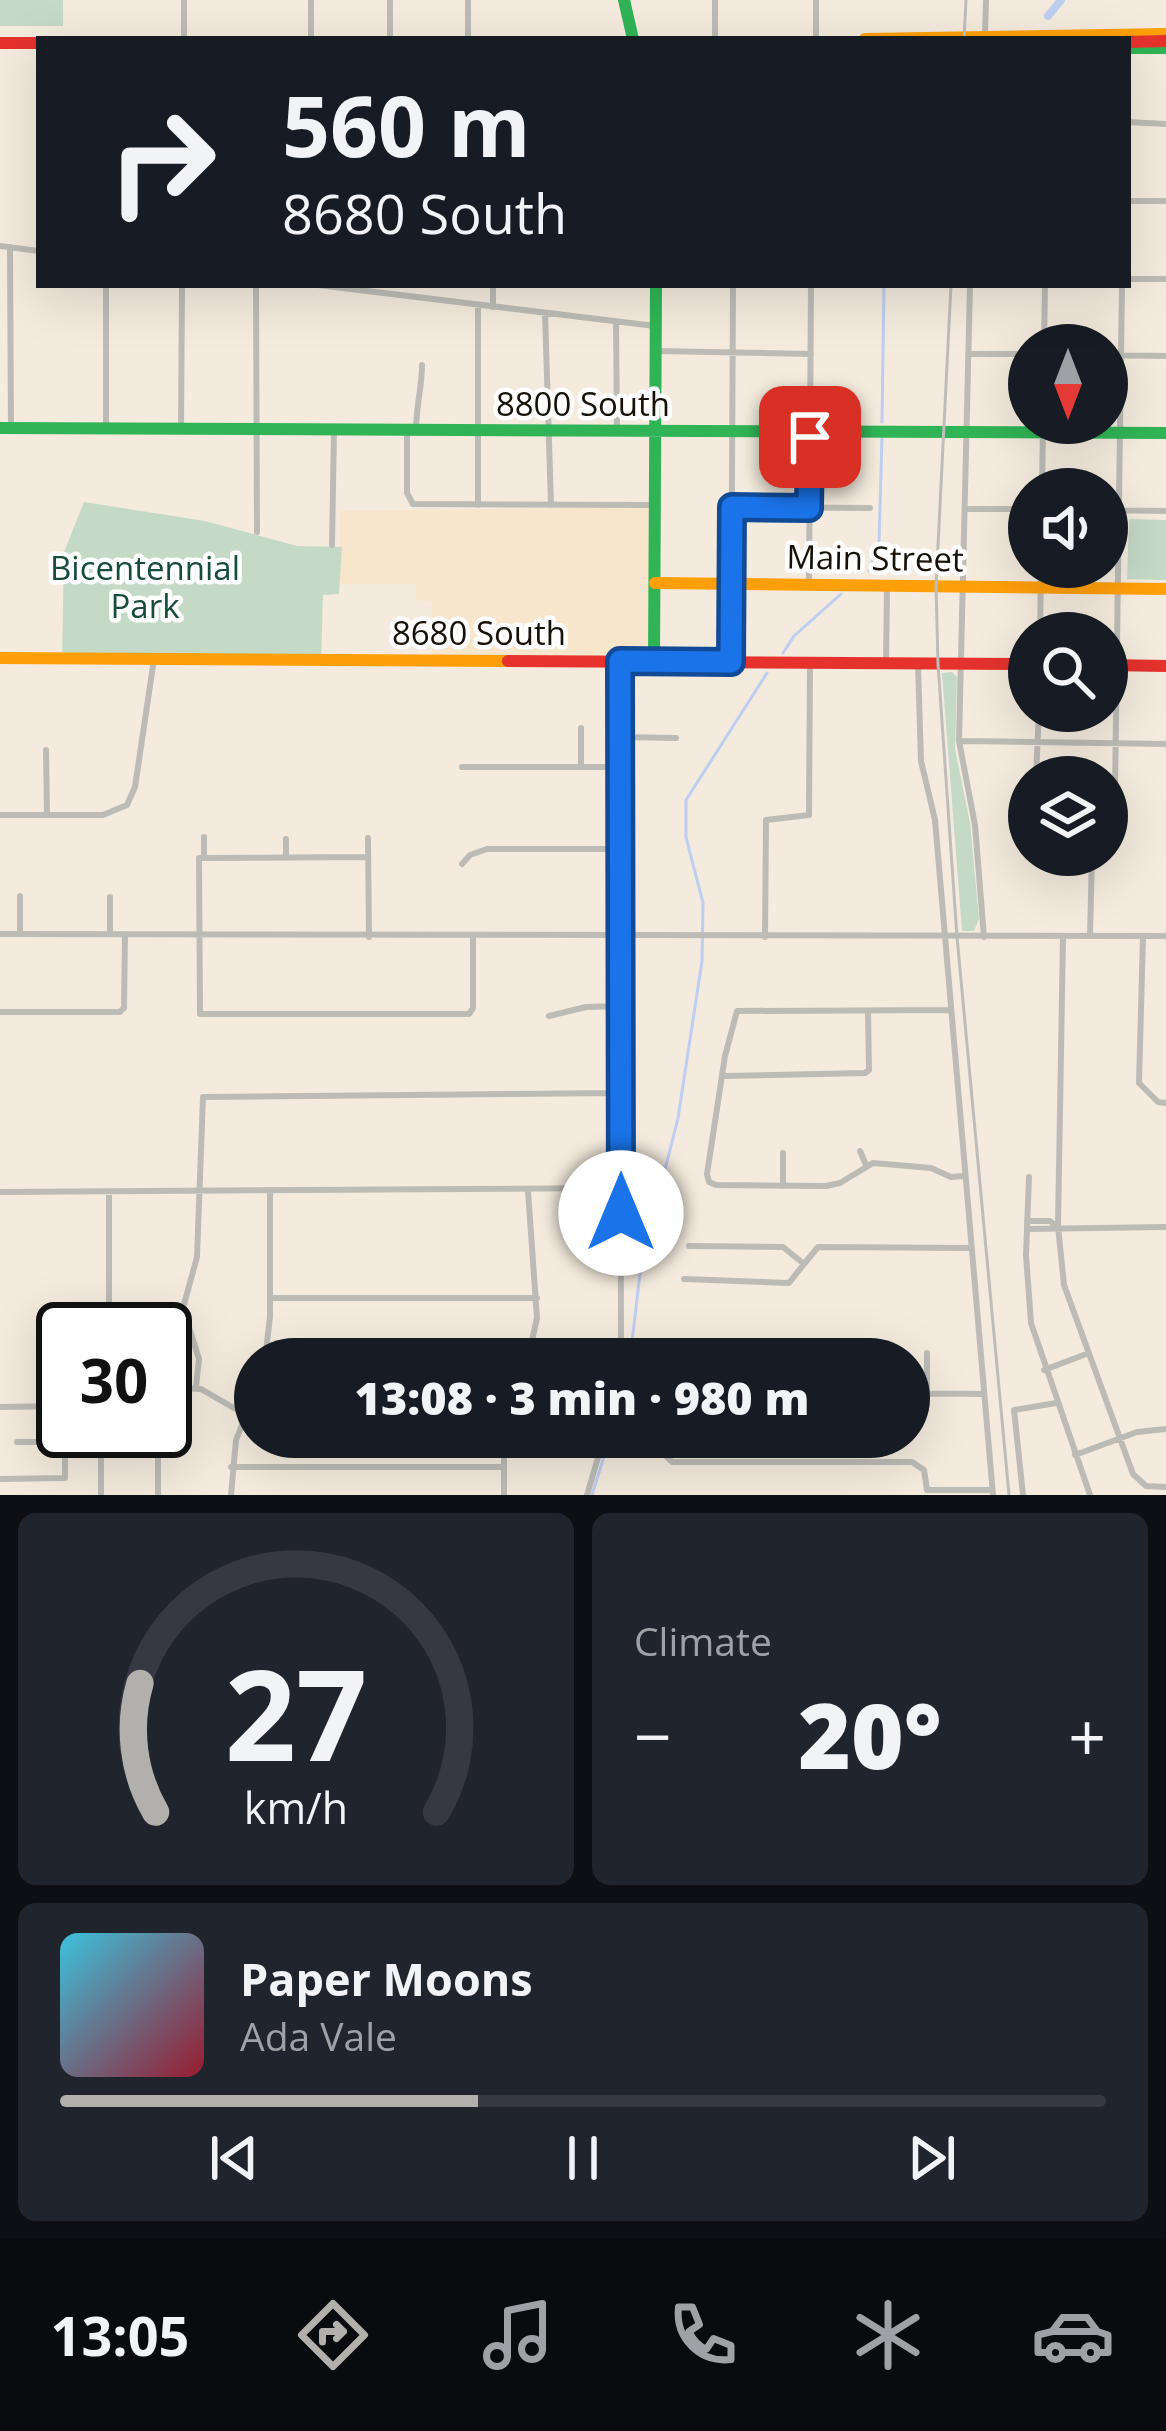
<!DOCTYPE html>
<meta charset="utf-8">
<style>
body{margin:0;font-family:"Open Sans",sans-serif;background:#20242c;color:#f1f3f6;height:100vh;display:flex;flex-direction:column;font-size:45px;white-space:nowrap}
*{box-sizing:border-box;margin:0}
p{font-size:39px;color:#9ea1a6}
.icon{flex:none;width:66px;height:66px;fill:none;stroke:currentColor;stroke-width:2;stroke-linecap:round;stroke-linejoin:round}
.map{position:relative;height:1495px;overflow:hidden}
.sheet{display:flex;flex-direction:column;gap:18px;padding:18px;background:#0d0f14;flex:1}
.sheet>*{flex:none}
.guide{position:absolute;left:36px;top:36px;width:1095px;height:252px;border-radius:0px;box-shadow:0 12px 48px #0002;background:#171b24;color:#f1f3f6;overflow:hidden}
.needle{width:78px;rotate:180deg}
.tools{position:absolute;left:1008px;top:324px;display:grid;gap:24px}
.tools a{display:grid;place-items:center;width:120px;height:120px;border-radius:50%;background:#171b24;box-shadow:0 12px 48px #0002;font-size:60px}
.speed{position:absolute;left:36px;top:1302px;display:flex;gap:24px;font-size:60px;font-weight:700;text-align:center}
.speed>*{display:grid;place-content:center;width:156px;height:156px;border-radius:50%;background:#171b24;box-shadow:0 12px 48px #0002;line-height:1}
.speed .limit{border:6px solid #111;border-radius:18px;background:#fff;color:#111}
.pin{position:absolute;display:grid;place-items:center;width:102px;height:102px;color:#fff;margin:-51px;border-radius:24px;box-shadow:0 6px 18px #0006}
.me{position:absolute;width:132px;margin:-66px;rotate:0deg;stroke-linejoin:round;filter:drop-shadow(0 0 9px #0008)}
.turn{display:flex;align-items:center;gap:42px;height:252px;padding:0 48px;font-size:54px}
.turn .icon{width:156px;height:156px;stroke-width:2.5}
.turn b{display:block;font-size:84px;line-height:102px}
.big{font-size:90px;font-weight:800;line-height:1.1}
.sheet .tile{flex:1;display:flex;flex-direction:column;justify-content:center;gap:18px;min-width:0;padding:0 42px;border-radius:18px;background:#20242c}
.sheet .dial{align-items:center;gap:0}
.dial svg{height:312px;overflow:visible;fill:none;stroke:#363941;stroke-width:7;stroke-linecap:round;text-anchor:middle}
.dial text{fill:#f1f3f6;stroke:none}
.song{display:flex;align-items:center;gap:36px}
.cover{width:144px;height:144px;border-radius:18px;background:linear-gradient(135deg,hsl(190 70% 55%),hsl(350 70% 35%))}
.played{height:12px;border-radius:6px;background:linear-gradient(90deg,#b2b0ac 40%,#363941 40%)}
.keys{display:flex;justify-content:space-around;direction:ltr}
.heat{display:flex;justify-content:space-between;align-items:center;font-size:66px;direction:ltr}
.sheet .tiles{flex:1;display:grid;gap:18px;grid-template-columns:1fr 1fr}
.tile:last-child{grid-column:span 2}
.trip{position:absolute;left:234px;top:1338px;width:696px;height:120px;border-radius:60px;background:#171b24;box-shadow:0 12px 48px #0002;font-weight:800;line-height:120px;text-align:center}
.tabs{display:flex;height:192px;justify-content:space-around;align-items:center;background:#090b0e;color:#9ea1a6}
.tabs .icon{width:84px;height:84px}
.tabs .current{color:#b2b0ac}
.tabs b{font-size:54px;color:#f1f3f6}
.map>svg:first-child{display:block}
</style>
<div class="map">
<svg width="1166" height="1495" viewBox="0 0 1166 1495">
<rect width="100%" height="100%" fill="#f4ebde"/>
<path fill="#f7e6cc" d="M655 507 650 665 432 663V601L416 600V584H340V511Z"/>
<path fill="#c5d9c7" d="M0 0H63V26H0Z
M84 502 205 521 297 546 342 547 339 594 323 595 321 663 62 662 64 552Z
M1129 519 1166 520V580L1127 579Z
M952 672 957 677 955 749 970 823 979 919 974 931H962L942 673Z"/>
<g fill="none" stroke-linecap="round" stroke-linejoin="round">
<path stroke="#becef0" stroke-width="3" d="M882 422 884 285
M869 571 879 543 882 438
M783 653 794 636 841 594
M630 1359 641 1265 678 1118 702 961 703 903 686 837V800L767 673
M592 1495 610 1437"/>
<path stroke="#becef0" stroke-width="8" d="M1048 16 1061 0"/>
<path stroke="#bdbbb6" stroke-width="6" d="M468 0V39
M816 0V39
M985 35 986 0
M184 39V0
M311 39V0
M390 39V0
M715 39V0
M1128 122 1166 124
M1128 201H1166
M0 246 39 251
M10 247 11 428
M1128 279H1166
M256 285 257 532
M318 285 655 326
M493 285V307
M970 285 959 741 975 825 984 937
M478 305V505
M545 313 551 505
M616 322 617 432
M1044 345 1045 285
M655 351 811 354
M969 354H1029
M1107 355 1166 356
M106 429V285
M181 429 182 285
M407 430V493L413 504 655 505
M416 430C416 407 422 387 422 365
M1042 489 1043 423
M732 507 870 508
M967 509H1029
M1107 510 1166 511
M332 545 334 430
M809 585 811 285
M1040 633 1041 567
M620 661 621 1359
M731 662 733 285
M886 664 887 585
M918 664 921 761 935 820 993 1495
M620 737 676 738
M960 741 1166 744
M46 750 47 815
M462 767H621
M581 767V728
M1036 777 1039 711
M1107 807 1115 790 1122 285
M0 815H103L127 805 135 787 154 659
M204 837V858H199L200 1014H469L473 1008V937
M368 838 369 937
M286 839V858
M204 858 368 857
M462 864 470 855 487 849H621
M20 896V934
M0 934 1166 936
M110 934V897
M1090 935 1092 855
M1143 936 1139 1083 1158 1102 1166 1103
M765 937 766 820 809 815 810 664
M1063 937 1058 1226 1064 1285 1133 1474 1146 1486 1166 1487
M950 1010 737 1011 725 1056 707 1174 709 1182 716 1185 826 1186 840 1183 873 1163 931 1168 951 1177 964 1176
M0 1012H120L124 1008 125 934
M549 1016 586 1007 621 1006
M723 1076 865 1073 869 1070 868 1011
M860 1151 866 1165
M783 1153V1186
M1029 1177 1026 1255 1031 1323 1090 1495
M0 1192 621 1188
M109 1192V1329
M1027 1221H1050L1056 1226
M1027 1229 1166 1227
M689 1246 783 1247 804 1264 818 1247 971 1248
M684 1279 789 1283 804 1264
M270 1298H537
M763 1350V1359
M845 1352V1359
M265 1359 270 1317V1190
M528 1359 537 1318 528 1191
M679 1359 681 1351
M1044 1370 1089 1353
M165 1387 201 1389 246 1415
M196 1387 199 1359 183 1308 197 1257 203 1097 621 1093
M909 1393 982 1394
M927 1394V1353
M0 1407 63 1406
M101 1431V1495
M158 1431V1495
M663 1437 664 1454 672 1462H912L924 1470 927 1490H992
M17 1442H65
M1075 1455 1137 1432 1166 1429
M231 1467H504
M0 1479 65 1478V1431
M231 1495 236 1440 255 1392
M504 1495V1437
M587 1495 604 1437
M1023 1495 1014 1410 1056 1403"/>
<path stroke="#30b455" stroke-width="12" d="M624 0 633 39
M1128 48H1166
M0 428 1166 433
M654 661 656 285"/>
<path stroke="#ff9f0a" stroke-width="12" d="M865 39 1166 34
M655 583 1166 589
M0 658 508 661"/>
<path stroke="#e5322d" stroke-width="12" d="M1128 42 1166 41
M0 43H39
M508 661 1029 664
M1107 665 1166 666"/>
<path stroke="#bfbdb9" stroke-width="3" d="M964 39 966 0
M951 285 936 586 938 664 957 937 1009 1495"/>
</g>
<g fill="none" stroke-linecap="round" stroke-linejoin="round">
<defs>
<path id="route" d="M621 1213 620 661 731 662 732 507 809 508 810 437"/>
</defs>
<use href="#route" stroke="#114b97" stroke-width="30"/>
<use href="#route" stroke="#1a73e8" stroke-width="21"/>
</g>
<g text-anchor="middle" stroke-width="9" stroke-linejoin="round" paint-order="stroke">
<g font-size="33" fill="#171006" stroke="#fff">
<text x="583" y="416">8800 South</text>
<text transform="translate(875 558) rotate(1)" y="12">Main Street</text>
<text x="479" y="645">8680 South</text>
</g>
<g font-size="33" fill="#164d38" stroke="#fff">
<text x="145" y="580">Bicentennial<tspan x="145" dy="38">Park</tspan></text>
</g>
</g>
</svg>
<div class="tools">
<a><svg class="needle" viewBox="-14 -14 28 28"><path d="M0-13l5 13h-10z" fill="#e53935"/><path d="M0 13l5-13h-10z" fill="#9ea1a6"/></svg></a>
<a><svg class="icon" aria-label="sound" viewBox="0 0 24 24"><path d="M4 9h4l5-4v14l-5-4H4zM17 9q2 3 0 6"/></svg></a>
<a><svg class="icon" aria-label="search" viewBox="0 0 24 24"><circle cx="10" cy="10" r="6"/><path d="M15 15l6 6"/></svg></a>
<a><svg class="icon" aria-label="layers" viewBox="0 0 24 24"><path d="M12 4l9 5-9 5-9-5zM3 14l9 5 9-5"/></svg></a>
</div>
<div class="speed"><div class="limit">30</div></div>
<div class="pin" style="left:810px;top:437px;background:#d93025"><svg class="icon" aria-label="arrive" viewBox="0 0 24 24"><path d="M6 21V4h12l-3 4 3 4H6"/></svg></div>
<svg class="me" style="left:621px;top:1213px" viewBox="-20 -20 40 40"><circle r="19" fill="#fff"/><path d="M0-13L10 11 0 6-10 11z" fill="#1a73e8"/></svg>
<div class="trip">13:08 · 3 min · 980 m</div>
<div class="guide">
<div class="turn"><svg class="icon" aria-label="right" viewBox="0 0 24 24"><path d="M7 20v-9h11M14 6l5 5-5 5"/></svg><div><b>560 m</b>8680 South</div></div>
</div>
</div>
<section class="sheet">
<div class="tiles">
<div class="tile dial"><svg viewBox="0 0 100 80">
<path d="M14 69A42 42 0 1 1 86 69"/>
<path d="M14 69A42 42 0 0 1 10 36" stroke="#b2b0ac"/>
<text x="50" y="56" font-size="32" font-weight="700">27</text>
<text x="50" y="72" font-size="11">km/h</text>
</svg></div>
<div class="tile"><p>Climate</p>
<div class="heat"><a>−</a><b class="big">20°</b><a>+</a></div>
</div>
<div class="tile">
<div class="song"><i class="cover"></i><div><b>Paper Moons</b><p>Ada Vale</p></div></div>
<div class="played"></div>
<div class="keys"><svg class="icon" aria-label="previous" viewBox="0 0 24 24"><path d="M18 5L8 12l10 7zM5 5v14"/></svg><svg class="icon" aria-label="pause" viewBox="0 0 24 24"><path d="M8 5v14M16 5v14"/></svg><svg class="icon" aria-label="next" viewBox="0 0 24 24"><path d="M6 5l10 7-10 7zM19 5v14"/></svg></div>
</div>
</div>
</section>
<nav class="tabs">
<b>13:05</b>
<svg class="icon current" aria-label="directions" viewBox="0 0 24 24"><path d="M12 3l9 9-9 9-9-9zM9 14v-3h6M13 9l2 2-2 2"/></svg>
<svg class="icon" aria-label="music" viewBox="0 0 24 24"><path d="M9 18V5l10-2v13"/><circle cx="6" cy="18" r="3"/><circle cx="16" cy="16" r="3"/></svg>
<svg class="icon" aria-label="phone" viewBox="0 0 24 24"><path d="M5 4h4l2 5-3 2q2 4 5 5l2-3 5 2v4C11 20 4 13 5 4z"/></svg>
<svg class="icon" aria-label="climate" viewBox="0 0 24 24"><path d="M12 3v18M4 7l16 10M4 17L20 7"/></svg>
<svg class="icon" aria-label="car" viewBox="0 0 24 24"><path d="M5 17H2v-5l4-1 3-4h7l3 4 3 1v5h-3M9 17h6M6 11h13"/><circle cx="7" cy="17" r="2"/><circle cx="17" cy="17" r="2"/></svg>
</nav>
